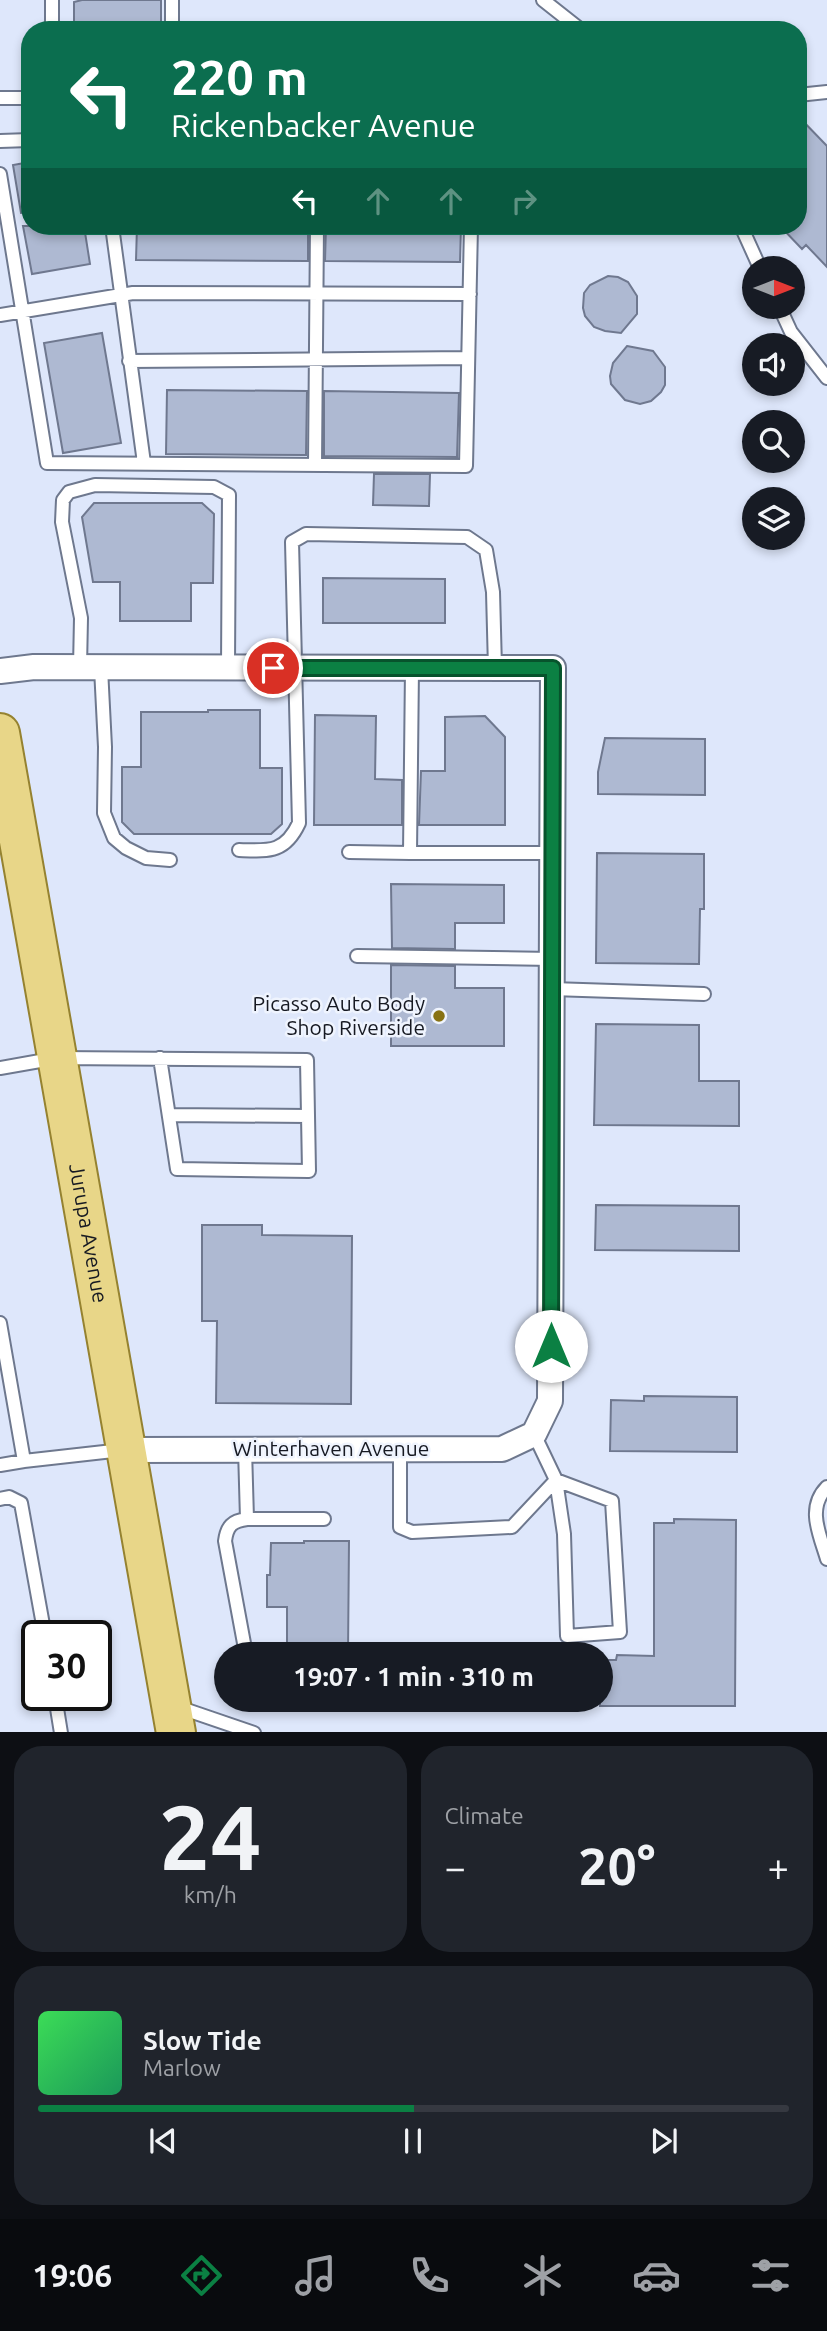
<!DOCTYPE html>
<meta charset="utf-8">
<style>
body{margin:0;font-family:Ubuntu,sans-serif;background:#20242c;color:#f1f3f6;height:100vh;display:flex;flex-direction:column;font-size:26px;white-space:nowrap}
*{box-sizing:border-box;margin:0}
p{font-size:23px;color:#9ea1a6}
.icon{flex:none;width:38px;height:38px;fill:none;stroke:currentColor;stroke-width:2;stroke-linecap:round;stroke-linejoin:round}
.map{position:relative;height:1732px;overflow:hidden}
.details{display:flex;flex-direction:column;gap:14px;padding:14px;background:#0d0f14;flex:1}
.details>*{flex:none}
.hud{position:absolute;left:21px;top:21px;width:786px;height:214px;border-radius:28px;box-shadow:0 4px 10px #0003;background:#0b6e4f;color:#fff;overflow:hidden}
.needle{width:46px;rotate:90deg}
.tools{position:absolute;left:742px;top:256px;display:grid;gap:14px}
.tools a{display:grid;place-items:center;width:63px;height:63px;border-radius:50%;background:#171b24;box-shadow:0 4px 10px #0003;font-size:35px}
.speed{position:absolute;left:21px;top:1620px;display:flex;gap:14px;font-size:35px;font-weight:700;text-align:center}
.speed>*{display:grid;place-content:center;width:91px;height:91px;border-radius:50%;background:#171b24;box-shadow:0 4px 10px #0003;line-height:1}
.speed .limit{border:4px solid #111;border-radius:10px;background:#fff;color:#111}
.pin{position:absolute;display:grid;place-items:center;width:60px;height:60px;color:#fff;margin:-30px;border:4px solid #fff;border-radius:50%;box-shadow:0 2px 7px #0007}
.me{position:absolute;width:77px;margin:-38px;rotate:0deg;stroke-linejoin:round;filter:drop-shadow(0 0 5px #0008)}
.turn{display:flex;align-items:center;gap:24px;height:147px;padding:0 35px;font-size:32px}
.turn .icon{width:91px;height:91px;stroke-width:2.5}
.turn b{display:block;font-size:49px;line-height:60px}
.lanes{display:flex;align-items:center;height:66px;padding:0 35px;background:#0003;justify-content:center;gap:35px;direction:ltr}
.lanes .off{opacity:.35}
.big{font-size:52px;font-weight:700;line-height:1.1}
.details .widget{flex:1;display:flex;flex-direction:column;justify-content:center;gap:10px;min-width:0;padding:0 24px;border-radius:28px;background:#20242c}
.details .dial{align-items:center;gap:0}
.dial b{font-size:91px;line-height:1}
.song{display:flex;align-items:center;gap:21px}
.cover{width:84px;height:84px;border-radius:10px;background:linear-gradient(135deg,hsl(130 70% 55%),hsl(150 70% 35%))}
.played{height:7px;border-radius:4px;background:linear-gradient(90deg,#0b8043 50%,#363941 50%)}
.keys{display:flex;justify-content:space-around;direction:ltr}
.heat{display:flex;justify-content:space-between;align-items:center;font-size:38px;direction:ltr}
.details .tiles{flex:1;display:grid;gap:14px;grid-template-columns:1fr 1fr}
.widget:last-child{grid-column:span 2}
.trip{position:absolute;left:214px;top:1642px;width:399px;height:70px;border-radius:35px;background:#171b24;box-shadow:0 4px 10px #0003;font-weight:700;line-height:70px;text-align:center}
.tabs{display:flex;height:112px;justify-content:space-around;align-items:center;background:#090b0e;color:#9ea1a6}
.tabs .icon{width:49px;height:49px}
.tabs .selected{color:#0b8043}
.tabs b{font-size:32px;color:#f1f3f6}
.map>svg:first-child{display:block}
</style>
<div class="map">
<svg width="827" height="1733" viewBox="0 0 827 1733">
<rect width="100%" height="100%" fill="#dee7fb"/>
<path fill="#aeb9d2" stroke="#6f788f" stroke-width="2" d="M82 0H161V30H74V2Z
M798 116 827 146V267L806 245 802 249 780 226H798Z
M30 162V212L21 213 13 165Z
M23 226H84L90 264 32 274Z
M137 226H308V261L136 260Z
M326 226H461L460 262 325 261Z
M608 276 618 277 628 282 637 296V314L621 333 605 331 594 327 585 316 583 308 584 293 590 285Z
M102 333 121 443 63 453 44 343Z
M627 346 653 351 665 367V385L661 392 651 401 640 404 625 400 611 384 610 376 613 363Z
M167 390 307 391 306 455 166 454Z
M324 391 459 393 457 457 324 456Z
M374 474H430L429 506 373 505Z
M94 503H202L214 514 213 583H191V621H120V582H93L82 517Z
M323 578 445 579V623H323Z
M208 710H260V768H282V824L271 834H134L122 822V767H141V712H208Z
M315 715 376 716 375 779 402 780V825H314Z
M485 716 505 737V825H419L421 771H445V717Z
M605 738 705 739V795L598 794V772Z
M597 853 704 854V909H700L699 964 596 963Z
M391 884 504 885V923H455V949L392 948Z
M391 965 455 966V988H504V1046H391Z
M596 1024 699 1025V1081H739V1126L594 1125Z
M596 1205 739 1206V1251L595 1250Z
M202 1225H262V1235L352 1236 351 1404 216 1403 217 1321H202Z
M644 1396 737 1397V1452L610 1451 611 1400 644 1401Z
M674 1519 736 1520 735 1706H600V1660H616L617 1655 654 1656V1523H674Z
M304 1541H349L348 1654H287V1607H267V1575H270L271 1543H304Z"/>
<g fill="none" stroke-linecap="round" stroke-linejoin="round">
<defs>
<path id="service" d="M52 0V30
M172 0V30
M543 0 581 30
M798 95 827 92
M0 98H30
M0 141 30 140
M0 174 47 463 466 466 471 226
M112 226 144 463
M741 226 760 268
M779 306 791 332 827 378
M0 315 133 293 470 294
M129 361 468 358
M315 465 317 226
M80 667 81 618 62 522 63 500 69 492 95 485 214 487 229 495 228 668
M101 668 105 747 104 813 114 838 126 848 146 858 170 860
M412 668 410 853H552
M239 850C269 851 285 853 299 823L292 542 306 534 467 537 486 550 493 592 495 668
M349 852 410 853
M357 956 552 959
M552 989 704 994
M0 1068 57 1058 307 1060 309 1171 177 1169 160 1058
M169 1115 308 1116
M0 1323 24 1461 122 1450
M245 1449 247 1519C232 1521 227 1526 225 1541L246 1654
M400 1449V1527L412 1532 512 1527 556 1480 612 1501 620 1632 567 1636 564 1534 556 1480 534 1434
M0 1465 24 1461
M827 1487C806 1508 820 1535 827 1559
M0 1499 9 1497 21 1503 45 1636
M247 1519H324
M55 1696 61 1733
M178 1707 254 1733"/>
<path id="minor" d="M0 671 34 667 553 668 550 1401 534 1434 502 1449 125 1450"/>
<g id="primary">
<path id="s1" d="M0 733 176 1733"/>
</g>
</defs>
<use href="#service" stroke="#6e788e" stroke-width="16"/>
<use href="#minor" stroke="#6e788e" stroke-width="28"/>
<use href="#primary" stroke="#958230" stroke-width="42"/>
<use href="#service" stroke="#fff" stroke-width="12"/>
<use href="#minor" stroke="#fff" stroke-width="24"/>
<use href="#primary" stroke="#e8d688" stroke-width="38"/>
</g>
<g fill="none" stroke-linecap="round" stroke-linejoin="round">
<defs>
<path id="route" d="M273 668H553L551 1346"/>
</defs>
<use href="#route" stroke="#07532c" stroke-width="18"/>
<use href="#route" stroke="#0b8043" stroke-width="12"/>
</g>
<circle fill="#887214" stroke="#eff4fe" stroke-width="2.5" cx="439" cy="1016" r="7"/>
<g text-anchor="middle" stroke-width="5" stroke-linejoin="round" paint-order="stroke">
<g font-size="21" fill="#161922" stroke="#eff4fe" text-anchor="end">
<text x="425" y="1011">Picasso Auto Body<tspan x="425" dy="24">Shop Riverside</tspan></text>
</g>
<g font-size="21" fill="#161922" stroke="#eff4fe">
<text dy="7" stroke="none"><textPath href="#s1" startOffset="508">Jurupa Avenue</textPath></text>
<text x="331" y="1456">Winterhaven Avenue</text>
</g>
</g>
</svg>
<div class="tools">
<a><svg class="needle" viewBox="-14 -14 28 28"><path d="M0-13l5 13h-10z" fill="#e53935"/><path d="M0 13l5-13h-10z" fill="#9ea1a6"/></svg></a>
<a><svg class="icon" aria-label="sound" viewBox="0 0 24 24"><path d="M4 9h4l5-4v14l-5-4H4zM17 9q2 3 0 6"/></svg></a>
<a><svg class="icon" aria-label="search" viewBox="0 0 24 24"><circle cx="10" cy="10" r="6"/><path d="M15 15l6 6"/></svg></a>
<a><svg class="icon" aria-label="layers" viewBox="0 0 24 24"><path d="M12 4l9 5-9 5-9-5zM3 14l9 5 9-5"/></svg></a>
</div>
<div class="speed"><div class="limit">30</div></div>
<div class="pin" style="left:273px;top:668px;background:#d93025"><svg class="icon" aria-label="arrive" viewBox="0 0 24 24"><path d="M6 21V4h12l-3 4 3 4H6"/></svg></div>
<svg class="me" style="left:551px;top:1346px" viewBox="-20 -20 40 40"><circle r="19" fill="#fff"/><path d="M0-13L10 11 0 6-10 11z" fill="#0b8043"/></svg>
<div class="trip">19:07 · 1 min · 310 m</div>
<div class="hud">
<div class="turn"><svg class="icon" aria-label="left" viewBox="0 0 24 24"><path d="M17 20v-9H6M10 6l-5 5 5 5"/></svg><div><b>220 m</b>Rickenbacker Avenue</div></div>
<div class="lanes"><svg class="icon" aria-label="left" viewBox="0 0 24 24"><path d="M17 20v-9H6M10 6l-5 5 5 5"/></svg><svg class="icon off" aria-label="ahead" viewBox="0 0 24 24"><path d="M12 20V5M6 11l6-6 6 6"/></svg><svg class="icon off" aria-label="ahead" viewBox="0 0 24 24"><path d="M12 20V5M6 11l6-6 6 6"/></svg><svg class="icon off" aria-label="right" viewBox="0 0 24 24"><path d="M7 20v-9h11M14 6l5 5-5 5"/></svg></div>
</div>
</div>
<section class="details">
<div class="tiles">
<div class="widget dial"><b>24</b><p>km/h</p></div>
<div class="widget"><p>Climate</p>
<div class="heat"><a>−</a><b class="big">20°</b><a>+</a></div>
</div>
<div class="widget">
<div class="song"><i class="cover"></i><div><b>Slow Tide</b><p>Marlow</p></div></div>
<div class="played"></div>
<div class="keys"><svg class="icon" aria-label="previous" viewBox="0 0 24 24"><path d="M18 5L8 12l10 7zM5 5v14"/></svg><svg class="icon" aria-label="pause" viewBox="0 0 24 24"><path d="M8 5v14M16 5v14"/></svg><svg class="icon" aria-label="next" viewBox="0 0 24 24"><path d="M6 5l10 7-10 7zM19 5v14"/></svg></div>
</div>
</div>
</section>
<nav class="tabs">
<b>19:06</b>
<svg class="icon selected" aria-label="directions" viewBox="0 0 24 24"><path d="M12 3l9 9-9 9-9-9zM9 14v-3h6M13 9l2 2-2 2"/></svg>
<svg class="icon" aria-label="music" viewBox="0 0 24 24"><path d="M9 18V5l10-2v13"/><circle cx="6" cy="18" r="3"/><circle cx="16" cy="16" r="3"/></svg>
<svg class="icon" aria-label="phone" viewBox="0 0 24 24"><path d="M5 4h4l2 5-3 2q2 4 5 5l2-3 5 2v4C11 20 4 13 5 4z"/></svg>
<svg class="icon" aria-label="climate" viewBox="0 0 24 24"><path d="M12 3v18M4 7l16 10M4 17L20 7"/></svg>
<svg class="icon" aria-label="car" viewBox="0 0 24 24"><path d="M5 17H2v-5l4-1 3-4h7l3 4 3 1v5h-3M9 17h6M6 11h13"/><circle cx="7" cy="17" r="2"/><circle cx="17" cy="17" r="2"/></svg>
<svg class="icon" aria-label="filters" viewBox="0 0 24 24"><path d="M4 7h16M4 17h16"/><circle cx="9" cy="7" r="2"/><circle cx="15" cy="17" r="2"/></svg>
</nav>
